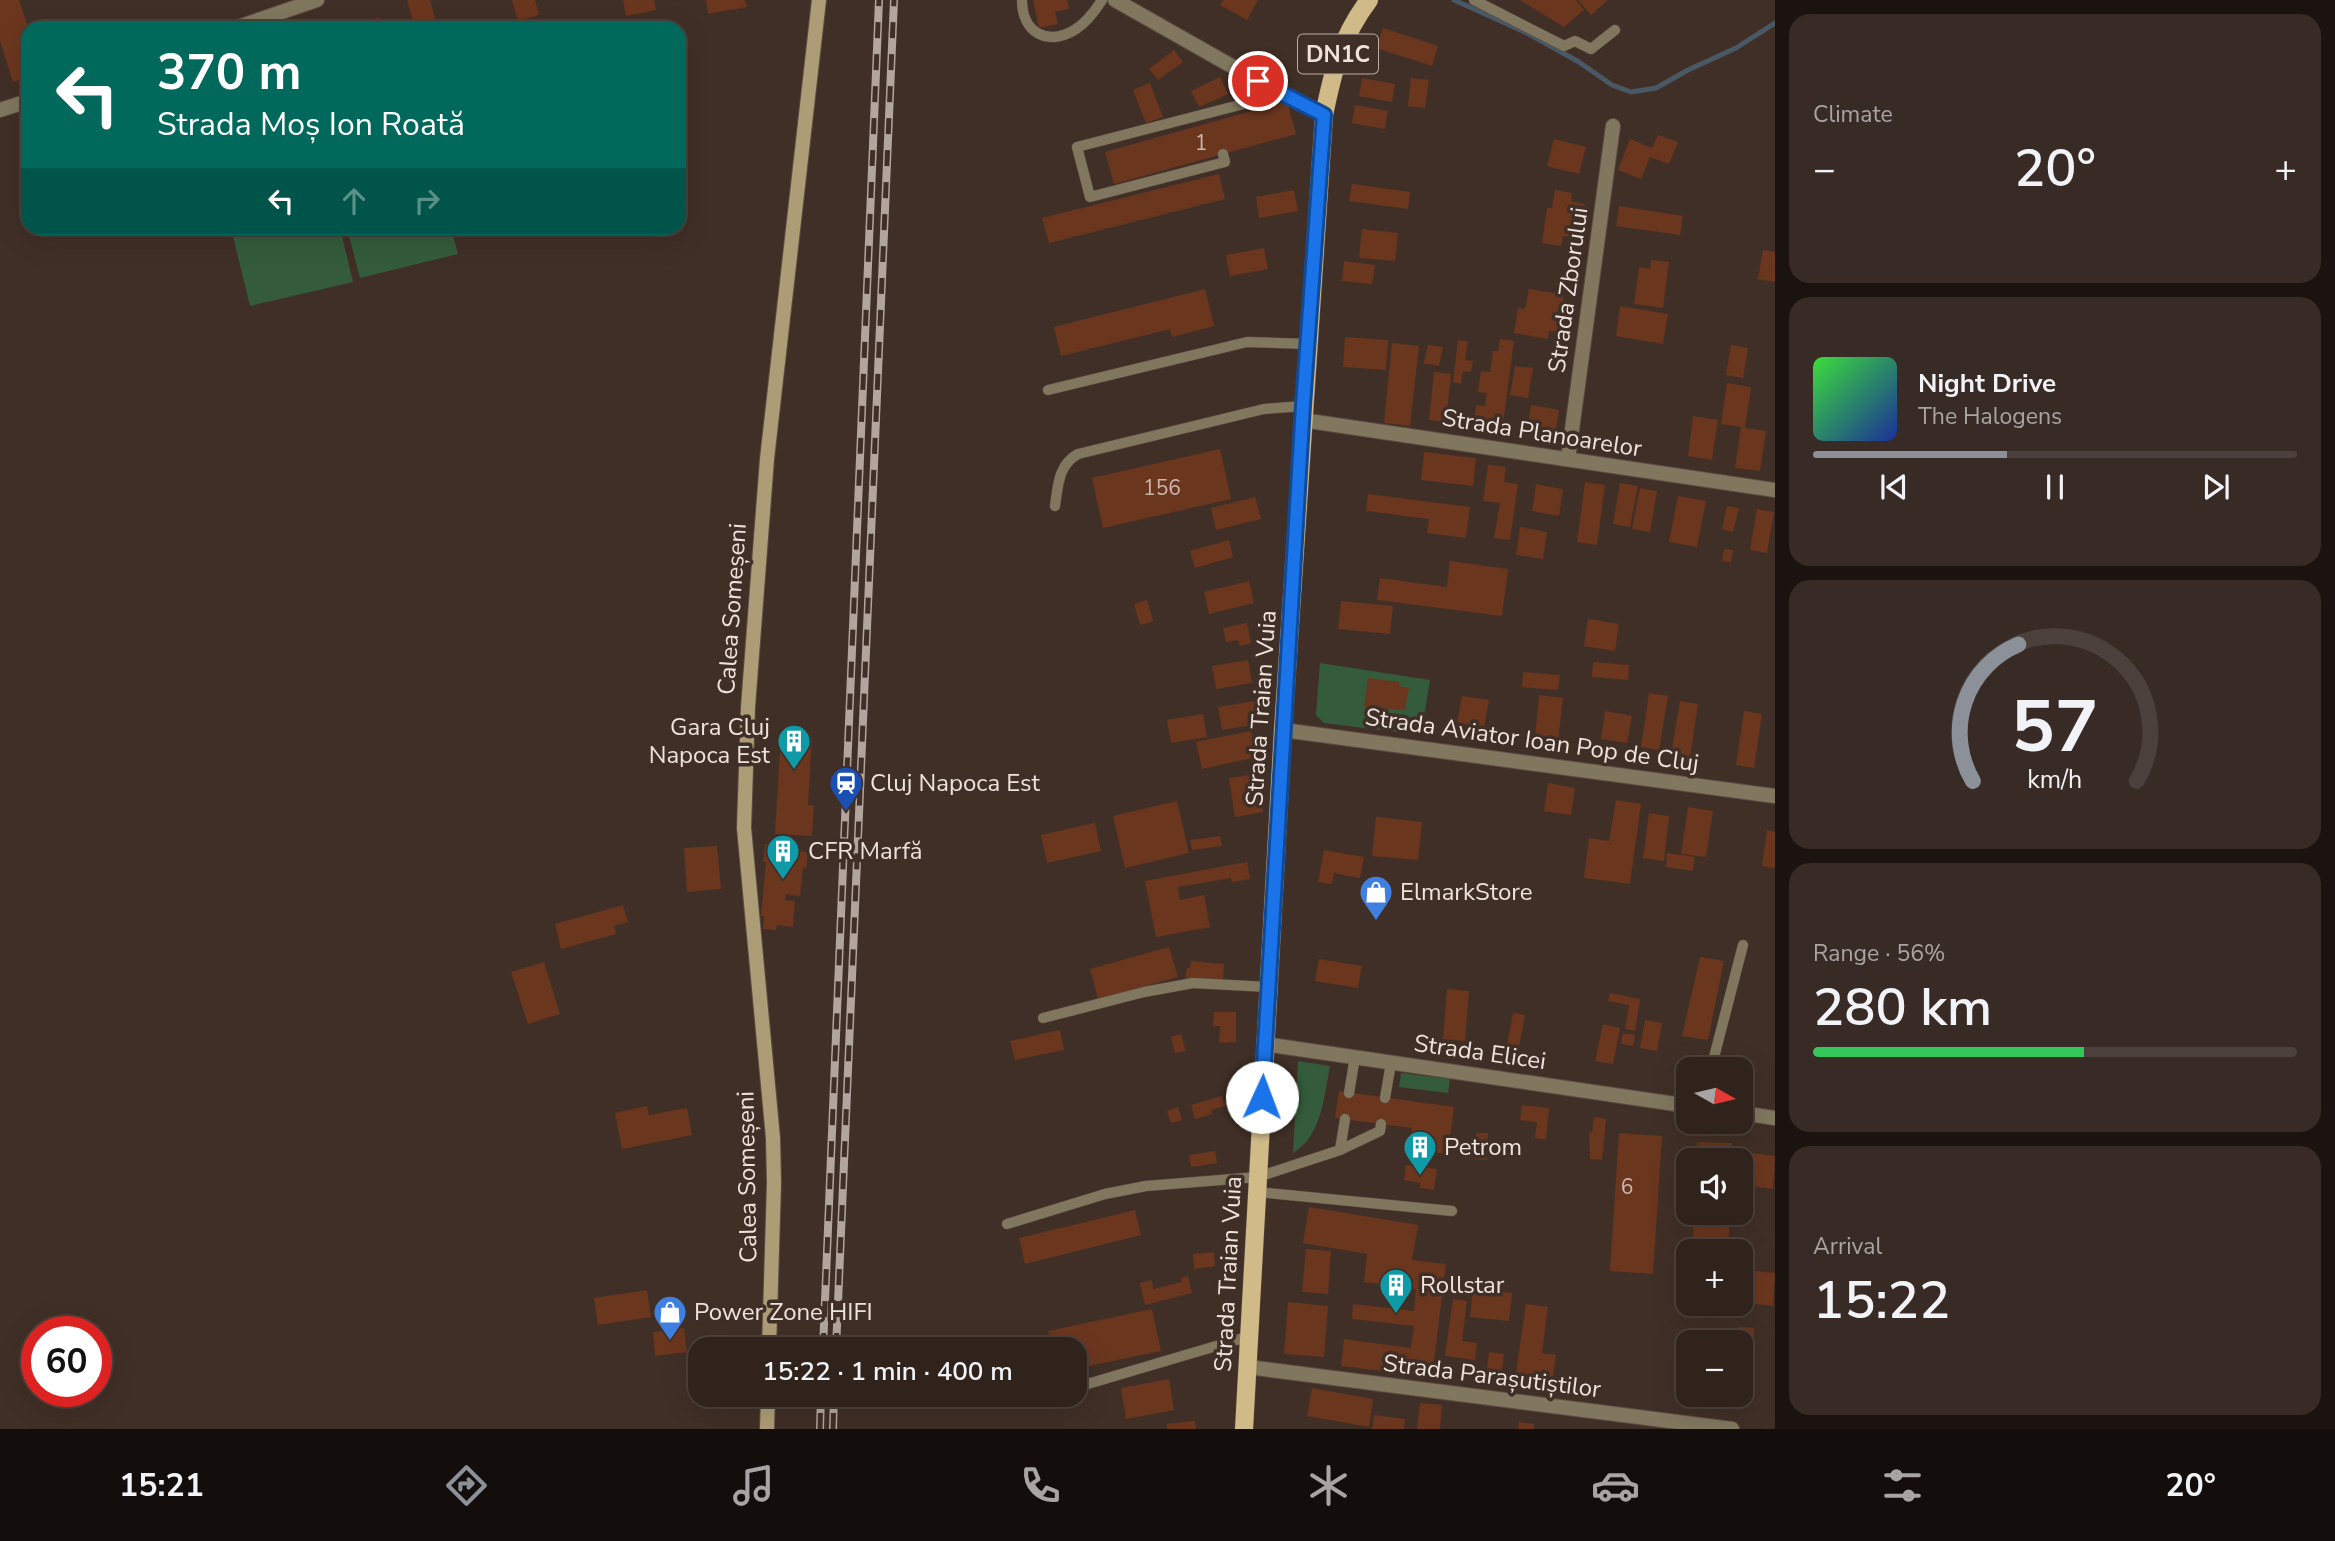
<!DOCTYPE html>
<meta charset="utf-8">
<style>
body{margin:0;font-family:"Nunito Sans",sans-serif;background:#382b25;color:#f1f3f6;height:100vh;display:flex;flex-direction:column;font-size:26px;white-space:nowrap}
*{box-sizing:border-box;margin:0}
p{font-size:23px;color:#a8a4a3}
.icon{flex:none;width:38px;height:38px;fill:none;stroke:currentColor;stroke-width:2;stroke-linecap:round;stroke-linejoin:round}
.map{position:relative;flex:1;overflow:hidden}
.panel{display:flex;flex-direction:column;gap:14px;padding:14px;background:#1a130f;width:560px}
.panel>*{flex:none}
.hud{position:absolute;left:21px;top:21px;width:665px;height:214px;border-radius:21px;box-shadow:0 7px 28px #0002,0 0 0 2px #4b403b;background:#00695c;color:#fff;overflow:hidden}
.needle{width:46px;rotate:98deg}
.fabs{position:absolute;left:1676px;top:1057px;display:grid;gap:14px}
.fabs a{display:grid;place-items:center;width:77px;height:77px;border-radius:14px;background:#30231c;box-shadow:0 7px 28px #0002,0 0 0 2px #4b403b;font-size:35px}
.speed{position:absolute;left:21px;top:1316px;display:flex;gap:14px;font-size:35px;font-weight:700;text-align:center}
.speed>*{display:grid;place-content:center;width:91px;height:91px;border-radius:50%;background:#30231c;box-shadow:0 7px 28px #0002,0 0 0 2px #4b403b;line-height:1}
.speed .limit{border:10px solid #d22;background:#fff;color:#111}
.pin{position:absolute;display:grid;place-items:center;width:60px;height:60px;color:#fff;margin:-30px;border:4px solid #fff;border-radius:50%;box-shadow:0 2px 7px #0007}
.me{position:absolute;width:77px;margin:-38px;rotate:2deg;stroke-linejoin:round;filter:drop-shadow(0 0 5px #0008)}
.turn{display:flex;align-items:center;gap:24px;height:147px;padding:0 21px;font-size:32px}
.turn .icon{width:91px;height:91px;stroke-width:2.5}
.turn b{display:block;font-size:49px;line-height:60px}
.lanes{display:flex;align-items:center;height:66px;padding:0 21px;background:#0003;justify-content:center;gap:35px;direction:ltr}
.lanes .off{opacity:.35}
.big{font-size:52px;font-weight:600;line-height:1.1}
.panel .tile{flex:1;display:flex;flex-direction:column;justify-content:center;gap:10px;min-width:0;padding:0 24px;border-radius:21px;background:#382b25}
.panel .dial{align-items:center;gap:0}
.dial svg{height:182px;overflow:visible;fill:none;stroke:#4b403b;stroke-width:7;stroke-linecap:round;text-anchor:middle}
.dial text{fill:#f1f3f6;stroke:none}
.song{display:flex;align-items:center;gap:21px}
.cover{width:84px;height:84px;border-radius:10px;background:linear-gradient(135deg,hsl(120 70% 55%),hsl(230 70% 35%))}
.played{height:7px;border-radius:4px;background:linear-gradient(90deg,#8c9099 40%,#4b403b 40%)}
.keys{display:flex;justify-content:space-around;direction:ltr}
.heat{display:flex;justify-content:space-between;align-items:center;font-size:38px;direction:ltr}
.charge{height:10px;border-radius:5px;background:linear-gradient(90deg,#34c759 56%,#4b403b 0)}
.trip{position:absolute;left:688px;top:1337px;width:399px;height:70px;border-radius:21px;background:#30231c;box-shadow:0 7px 28px #0002,0 0 0 2px #4b403b;font-weight:600;line-height:70px;text-align:center}
.dock{display:flex;height:112px;justify-content:space-around;align-items:center;background:#130e0b;color:#a8a4a3}
.dock .icon{width:49px;height:49px}
.dock .selected{color:#8c9099}
.dock b{font-size:32px;color:#f1f3f6}
main{display:flex;flex:1;min-height:0}
.map>svg:first-child{display:block}
</style>
<main>
<div class="map">
<svg width="1775" height="1429" viewBox="0 0 1775 1429">
<rect width="100%" height="100%" fill="#402f26"/>
<path fill="#345c3c" d="M231 228H340L353 282 250 306Z
M347 228H451L458 254 360 278Z
M1320 663 1430 680 1421 735 1324 723 1316 715Z
M1298 1061 1330 1066C1324 1096 1322 1136 1293 1153Z
M1401 1073 1450 1079 1448 1093 1399 1087Z"/>
<g fill="none" stroke-linecap="round" stroke-linejoin="round">
<path stroke="#485864" stroke-width="5" d="M1454 0 1527 33 1579 62 1612 85 1631 92 1656 88 1688 70 1736 48 1775 23"/>
</g>
<path fill="#6b361e" d="M0 0H19L28 27V77L13 82 0 41Z
M407 0H430L438 28H415Z
M512 0H535L539 15 518 21Z
M623 0H654L656 10 626 16Z
M706 0H745L747 7 708 14Z
M1033 0H1067L1069 9 1055 12 1058 24 1039 28Z
M1223 0H1258L1247 20 1220 5Z
M1520 0H1576L1584 10 1564 27Z
M1578 0H1608L1591 15Z
M379 17 384 28H364L363 25Z
M1383 28 1438 46 1432 66 1376 48Z
M1174 50 1183 62 1158 80 1149 69Z
M1220 77 1228 94 1199 107 1191 91Z
M1362 78 1395 84 1392 102 1359 96Z
M1411 78 1429 80 1425 108 1408 106Z
M1150 83 1163 117 1146 123 1133 90Z
M1287 101 1296 134 1114 184 1105 152Z
M1355 105 1388 111 1385 129 1352 123Z
M1658 135 1678 142 1669 164 1650 157 1641 179 1618 170 1630 139 1652 148Z
M1554 139 1586 147 1579 174 1547 166Z
M1219 174 1225 199 1049 243 1042 218Z
M1352 184 1410 192 1408 209 1349 201Z
M1294 190 1298 211 1259 218 1256 197Z
M1555 190 1572 193 1571 201 1585 204 1580 239 1563 236 1561 246 1542 243 1547 208H1552Z
M1619 206 1683 216 1680 235 1616 226Z
M1362 229 1398 233 1395 261 1359 258Z
M1264 248 1268 269 1230 276 1226 255Z
M1763 250 1775 252V282L1758 279Z
M1651 260 1669 262 1663 308 1634 304 1639 267 1650 269Z
M1344 261 1375 265 1372 284 1342 281Z
M1205 289 1214 326 1172 337 1170 329 1061 356 1054 327Z
M1529 289 1564 295 1557 332 1549 331 1548 339 1514 333 1518 308 1525 309Z
M1620 306 1668 314 1663 344 1616 336Z
M1345 337 1388 340 1386 370 1343 367Z
M1500 339 1514 341 1502 431 1473 428 1476 405 1485 406 1487 393 1478 392 1481 371 1490 372 1493 351H1498Z
M1458 340 1468 342 1465 360 1473 361 1471 372 1463 371 1461 384 1453 382Z
M1392 343 1419 346 1410 426 1384 423Z
M1428 345 1443 347 1439 366 1424 363Z
M1731 345 1748 348 1743 378 1726 375Z
M1515 366 1533 368 1528 398 1510 395Z
M1434 372 1451 374 1446 422 1429 420Z
M1727 383 1751 387 1745 428 1766 431 1760 471 1735 468 1741 427 1721 424Z
M1531 405 1559 410 1554 440 1526 435Z
M1693 416 1718 420 1712 460 1688 456Z
M1220 449 1231 499 1103 528 1092 478Z
M1424 452 1476 458 1473 486 1421 480Z
M1488 465 1506 467 1504 482 1518 484 1510 540 1494 538 1500 503 1483 501Z
M1585 482 1605 485 1597 545 1577 542Z
M1620 483 1638 486 1630 527 1613 524Z
M1536 484 1563 489 1559 516 1532 511Z
M1640 488 1657 491 1650 532 1632 529Z
M1368 494 1470 507 1466 538 1427 533 1429 519 1366 511Z
M1678 496 1706 501 1697 547 1669 542Z
M1255 497 1261 519 1216 530 1211 508Z
M1727 506 1739 508 1733 532 1722 529Z
M1757 509 1774 512 1767 553 1750 550Z
M1520 527 1547 532 1543 559 1516 555Z
M1229 540 1233 557 1195 568 1190 551Z
M1724 549 1733 550 1731 562 1722 561Z
M1450 561 1508 569 1502 616 1377 600 1380 578 1447 587Z
M1249 581 1254 603 1209 614 1204 592Z
M1147 600 1153 621 1140 625 1134 604Z
M1341 601 1393 606 1390 634 1338 629Z
M1588 619 1619 624 1615 651 1584 646Z
M1247 623 1251 643 1240 646 1238 640 1226 642 1223 628Z
M1248 660 1252 683 1216 689 1212 666Z
M1593 662 1629 665 1628 680 1592 677Z
M1523 672 1560 675 1558 690 1522 687Z
M1368 678 1399 682V686L1409 688 1405 710 1364 707Z
M1649 693 1668 696 1659 750 1641 747Z
M1539 695 1563 698 1558 741 1535 739Z
M1462 696 1489 700 1484 728 1457 723Z
M1255 701 1258 724 1222 730 1218 707Z
M1680 701 1698 704 1690 758 1671 755Z
M1605 711 1632 716 1627 743 1601 739Z
M1744 711 1762 714 1754 768 1736 765Z
M1203 714 1207 737 1171 743 1167 720Z
M1251 731 1257 757 1202 769 1196 742Z
M781 735 812 737 808 805H814L812 836 775 834Z
M1258 774 1263 812 1235 817 1229 778Z
M1548 783 1575 788 1571 815 1544 811Z
M1616 800 1641 804 1630 884 1584 878 1589 838 1609 841Z
M1177 801 1189 853 1125 868 1113 816Z
M1688 807 1713 811 1706 857 1681 854Z
M1649 813 1669 816 1664 861 1643 858Z
M1376 817 1422 822 1418 860 1372 856Z
M1095 823 1101 851 1047 863 1041 835Z
M1767 830 1775 832V868L1762 866Z
M1220 836 1222 846 1192 850 1190 840Z
M780 841 788 842V850L808 852 806 868H803L800 896 786 894 785 900 795 901 793 927 777 925 776 930 763 929 764 916H761L766 862 763 861 765 844 780 845Z
M717 846 721 889 687 892 684 848Z
M1324 850 1364 857 1360 878 1334 873 1332 884 1318 882Z
M1667 853 1695 857 1693 871 1666 867Z
M1247 862 1250 879 1232 882 1231 878 1178 887 1180 900 1204 895 1210 927 1156 937 1145 881Z
M623 905 628 922 614 926 616 934 561 949 555 924Z
M1169 947 1178 977 1098 999 1090 969Z
M1700 957 1724 961 1708 1040 1682 1036Z
M1319 959 1362 966 1358 988 1315 981Z
M1191 961 1224 964 1223 982 1185 978 1187 968H1190Z
M544 962 560 1014 528 1024 511 972Z
M1447 989 1469 991 1465 1041 1443 1039Z
M1610 993 1640 999 1635 1031 1625 1029 1629 1005 1608 1001Z
M1214 1012H1236V1042L1219 1043 1220 1026H1213Z
M1513 1013 1525 1015 1518 1052 1506 1050Z
M1645 1020 1662 1023 1657 1051 1640 1048Z
M1603 1024 1620 1028 1613 1064 1595 1061Z
M1060 1030 1064 1050 1015 1060 1010 1041Z
M1623 1033 1635 1035 1633 1046 1621 1044Z
M1181 1034 1186 1051 1175 1053 1171 1037Z
M1339 1091 1454 1107 1448 1154 1409 1149 1412 1128 1335 1118Z
M1222 1096 1225 1106 1211 1110 1212 1114 1195 1119 1191 1105Z
M1522 1105 1549 1108 1546 1140 1535 1138 1537 1122 1520 1120Z
M647 1106 649 1115 687 1108 692 1135 622 1149 615 1113Z
M1178 1107 1182 1120 1171 1123 1167 1111Z
M1594 1117 1606 1119 1602 1160 1590 1159 1589 1132 1592 1133Z
M1476 1133H1488L1487 1160 1475 1159Z
M1619 1133 1662 1136 1653 1274 1610 1271Z
M1697 1142 1732 1143V1160H1696Z
M1215 1151 1217 1163 1191 1167 1189 1155Z
M1744 1152 1775 1156 1773 1189 1741 1185Z
M1406 1165 1437 1169 1434 1190 1420 1188V1183L1404 1180Z
M1309 1207 1418 1225 1412 1260 1446 1264 1432 1377 1341 1366 1344 1339 1411 1348 1414 1326 1352 1319 1353 1304 1414 1311 1416 1289 1364 1282 1367 1254 1303 1243Z
M1135 1210 1141 1235 1025 1264 1019 1238Z
M1694 1213H1730L1728 1251H1693Z
M1306 1249 1331 1251 1328 1294 1302 1292Z
M1214 1252 1215 1266 1194 1269 1193 1254Z
M1745 1270 1775 1273 1773 1306 1741 1302Z
M1188 1276 1192 1293 1145 1305 1140 1283 1152 1280 1153 1289 1182 1282 1181 1278Z
M1473 1289 1512 1293 1509 1321 1470 1317Z
M647 1290 651 1317 598 1325 594 1298Z
M1453 1299 1467 1301 1462 1341 1477 1343 1475 1360 1445 1356Z
M1288 1302 1328 1306 1324 1357 1284 1354Z
M1526 1304 1548 1307 1542 1353 1556 1355 1553 1378 1516 1373Z
M1152 1309 1161 1351 1074 1369V1349H1052L1048 1331Z
M1738 1327 1754 1328 1750 1383H1741V1342H1737Z
M684 1328 687 1352 655 1356 653 1332Z
M1489 1352 1504 1354 1501 1379 1486 1377Z
M1169 1379 1174 1410 1126 1419 1121 1388Z
M1312 1388 1373 1399 1369 1427 1307 1416Z
M1420 1403 1442 1405 1440 1429H1417Z
M1374 1415 1405 1419 1404 1429H1372Z
M1195 1421 1196 1429H1167V1424Z
M1519 1422 1534 1424V1429H1518Z"/>
<g fill="none" stroke-linecap="round" stroke-linejoin="round">
<defs>
<path id="lane" d="M1022 0C1022 33 1048 47 1076 29 1087 22 1095 11 1102 0
M1474 0 1564 46 1575 41 1591 49 1615 30
M1223 154 1225 162 1090 197 1077 147 1282 94
M1048 390 1247 342 1308 344
M1055 506C1058 486 1058 465 1078 454L1264 409 1303 406
M1043 1018 1144 992 1193 983 1268 987
M1711 1069 1743 945
M1349 1093 1355 1057
M1385 1098 1391 1063
M1340 1150 1345 1119
M1257 1192 1452 1211
M1007 1224 1105 1194 1146 1186 1258 1177 1340 1150 1380 1131 1381 1124
M1074 1388 1250 1336
M1045 1396 1050 1395"/>
<path id="street" d="M1115 0 1258 81 1324 115
M235 28 317 0
M0 110 28 101
M1302 420 1775 490
M1568 459 1613 126
M1283 730 1775 796
M1264 1044 1689 1106
M1741 1113 1775 1118
M1248 1367 1732 1429"/>
<path id="secondary" d="M769 1349 774 1183 773 1138 744 828 748 707 767 459 819 0
M767 1429 768 1395"/>
<path id="primary" d="M1244 1429 1283 730 1324 115C1333 71 1341 37 1369 0"/>
</defs>
<use href="#lane" stroke="#5c4c43" stroke-width="11"/>
<use href="#street" stroke="#5c4c43" stroke-width="16"/>
<use href="#secondary" stroke="#5c4c43" stroke-width="16"/>
<use href="#primary" stroke="#5c4c43" stroke-width="19"/>
<use href="#lane" stroke="#81775f" stroke-width="10"/>
<use href="#street" stroke="#81775f" stroke-width="14"/>
<use href="#secondary" stroke="#ad9d76" stroke-width="14"/>
<use href="#primary" stroke="#cfba88" stroke-width="18"/>
<defs>
<path id="rail" d="M823 1349 879 0
M836 1349 894 0
M820 1429 821 1395
M833 1429 834 1395"/>
</defs>
<use href="#rail" stroke="#b2a59e" stroke-width="8"/>
<use href="#rail" stroke="#402f26" stroke-width="5" stroke-dasharray="16" stroke-linecap="butt"/>
</g>
<g fill="none" stroke-linecap="round" stroke-linejoin="round">
<defs>
<path id="route" d="M1258 81 1324 115 1303 405 1262 1097"/>
</defs>
<use href="#route" stroke="#114b97" stroke-width="18"/>
<use href="#route" stroke="#1a73e8" stroke-width="12"/>
</g>
<defs>
<symbol id="building-pin" viewBox="-11 -11 22 30"><path d="M0 17L-7.5 6A9.5 9.5 0 1 1 7.5 6Z" fill="#0f9aa8" stroke="#402f26"/><path d="M-4-6H4V6H1V3H-1V6H-4ZM-2.5-4.3h1.7v1.8h-1.7ZM.8-4.3h1.7v1.8H.8ZM-2.5-1h1.7V.8h-1.7ZM.8-1h1.7V.8H.8Z" fill="#fff"/></symbol>
<symbol id="station-pin" viewBox="-11 -11 22 30"><path d="M0 17L-7.5 6A9.5 9.5 0 1 1 7.5 6Z" fill="#1a4fb4" stroke="#402f26"/><path d="M-3-6H3Q5-6 5-4V2Q5 4 3 4L4.5 6H3L1.5 4h-3L-3 6H-4.5L-3 4Q-5 4-5 2V-4Q-5-6-3-6ZM-3.5-4v3h7v-3ZM-3.5 1v1.5H-2V1ZM2 1v1.5H3.5V1Z" fill="#fff"/></symbol>
<symbol id="shop-pin" viewBox="-11 -11 22 30"><path d="M0 17L-7.5 6A9.5 9.5 0 1 1 7.5 6Z" fill="#3f7fe0" stroke="#402f26"/><path d="M-5-2.5h2.3a2.7 3.5 0 0 1 5.4 0H5L5.5 6h-11ZM-1.5-2.5h3a1.5 2.3 0 0 0-3 0Z" fill="#fff"/></symbol>
</defs>
<g fill-rule="evenodd">
<use href="#building-pin" x="775" y="722" width="38" height="52"/>
<use href="#station-pin" x="827" y="764" width="38" height="52"/>
<use href="#building-pin" x="764" y="832" width="38" height="52"/>
<use href="#shop-pin" x="1357" y="873" width="38" height="52"/>
<use href="#building-pin" x="1401" y="1128" width="38" height="52"/>
<use href="#building-pin" x="1377" y="1266" width="38" height="52"/>
<use href="#shop-pin" x="651" y="1293" width="38" height="52"/>
</g>
<g text-anchor="middle" stroke-width="7" stroke-linejoin="round" paint-order="stroke">
<g font-size="21" fill="#ccb7ac">
<text x="1201" y="150">1</text>
<text x="1162" y="495">156</text>
<text x="1627" y="1194">6</text>
</g>
<rect fill="#402f26" stroke="#b9aca5" stroke-width="2" x="1298" y="34.5" width="80" height="39" rx="5"/>
<g font-size="23" font-weight="bold" fill="#ede2dc">
<text x="1338" y="62">DN1C</text>
</g>
<g font-size="24" fill="#ede2dc" stroke="#402f26">
<text transform="translate(1568 290) rotate(-82)" y="8">Strada Zborului</text>
<text transform="translate(1542 433) rotate(9)" y="8">Strada Planoarelor</text>
<text transform="translate(732 609) rotate(-86)" y="8">Calea Someșeni</text>
<text transform="translate(1261 708) rotate(-86)" y="8">Strada Traian Vuia</text>
<text transform="translate(1532 740) rotate(8)" y="8">Strada Aviator Ioan Pop de Cluj</text>
<text transform="translate(1480 1052) rotate(8)" y="8">Strada Elicei</text>
<text transform="translate(747 1177) rotate(-91)" y="8">Calea Someșeni</text>
<text transform="translate(1228 1274) rotate(-87)" y="8">Strada Traian Vuia</text>
<text transform="translate(1492 1376) rotate(7)" y="8">Strada Parașutiștilor</text>
</g>
<g font-size="24" fill="#ede2dc" stroke="#402f26" text-anchor="start">
<text x="770" y="735" text-anchor="end">Gara Cluj<tspan x="770" dy="28">Napoca Est</tspan></text>
<text x="870" y="791">Cluj Napoca Est</text>
<text x="808" y="859">CFR Marfă</text>
<text x="1400" y="900">ElmarkStore</text>
<text x="1444" y="1155">Petrom</text>
<text x="1420" y="1293">Rollstar</text>
<text x="694" y="1320">Power Zone HIFI</text>
</g>
</g>
</svg>
<div class="fabs">
<a><svg class="needle" viewBox="-14 -14 28 28"><path d="M0-13l5 13h-10z" fill="#e53935"/><path d="M0 13l5-13h-10z" fill="#a8a4a3"/></svg></a>
<a><svg class="icon" aria-label="sound" viewBox="0 0 24 24"><path d="M4 9h4l5-4v14l-5-4H4zM17 9q2 3 0 6"/></svg></a>
<a>+</a>
<a>−</a>
</div>
<div class="speed"><div class="limit">60</div></div>
<div class="pin" style="left:1258px;top:81px;background:#d93025"><svg class="icon" aria-label="arrive" viewBox="0 0 24 24"><path d="M6 21V4h12l-3 4 3 4H6"/></svg></div>
<svg class="me" style="left:1262px;top:1097px" viewBox="-20 -20 40 40"><circle r="19" fill="#fff"/><path d="M0-13L10 11 0 6-10 11z" fill="#1a73e8"/></svg>
<div class="trip">15:22 · 1 min · 400 m</div>
<div class="hud">
<div class="turn"><svg class="icon" aria-label="left" viewBox="0 0 24 24"><path d="M17 20v-9H6M10 6l-5 5 5 5"/></svg><div><b>370 m</b>Strada Moș Ion Roată</div></div>
<div class="lanes"><svg class="icon" aria-label="left" viewBox="0 0 24 24"><path d="M17 20v-9H6M10 6l-5 5 5 5"/></svg><svg class="icon off" aria-label="ahead" viewBox="0 0 24 24"><path d="M12 20V5M6 11l6-6 6 6"/></svg><svg class="icon off" aria-label="right" viewBox="0 0 24 24"><path d="M7 20v-9h11M14 6l5 5-5 5"/></svg></div>
</div>
</div>
<section class="panel">
<div class="tile"><p>Climate</p>
<div class="heat"><a>−</a><b class="big">20°</b><a>+</a></div>
</div>
<div class="tile">
<div class="song"><i class="cover"></i><div><b>Night Drive</b><p>The Halogens</p></div></div>
<div class="played"></div>
<div class="keys"><svg class="icon" aria-label="previous" viewBox="0 0 24 24"><path d="M18 5L8 12l10 7zM5 5v14"/></svg><svg class="icon" aria-label="pause" viewBox="0 0 24 24"><path d="M8 5v14M16 5v14"/></svg><svg class="icon" aria-label="next" viewBox="0 0 24 24"><path d="M6 5l10 7-10 7zM19 5v14"/></svg></div>
</div>
<div class="tile dial"><svg viewBox="0 0 100 80">
<path d="M14 69A42 42 0 1 1 86 69"/>
<path d="M14 69A42 42 0 0 1 34 9" stroke="#8c9099"/>
<text x="50" y="56" font-size="32" font-weight="700">57</text>
<text x="50" y="72" font-size="11">km/h</text>
</svg></div>
<div class="tile"><p>Range · 56%</p><b class="big">280 km</b><div class="charge"></div></div>
<div class="tile"><p>Arrival</p><b class="big">15:22</b></div>
</section>
</main>
<nav class="dock">
<b>15:21</b>
<svg class="icon selected" aria-label="directions" viewBox="0 0 24 24"><path d="M12 3l9 9-9 9-9-9zM9 14v-3h6M13 9l2 2-2 2"/></svg>
<svg class="icon" aria-label="music" viewBox="0 0 24 24"><path d="M9 18V5l10-2v13"/><circle cx="6" cy="18" r="3"/><circle cx="16" cy="16" r="3"/></svg>
<svg class="icon" aria-label="phone" viewBox="0 0 24 24"><path d="M5 4h4l2 5-3 2q2 4 5 5l2-3 5 2v4C11 20 4 13 5 4z"/></svg>
<svg class="icon" aria-label="climate" viewBox="0 0 24 24"><path d="M12 3v18M4 7l16 10M4 17L20 7"/></svg>
<svg class="icon" aria-label="car" viewBox="0 0 24 24"><path d="M5 17H2v-5l4-1 3-4h7l3 4 3 1v5h-3M9 17h6M6 11h13"/><circle cx="7" cy="17" r="2"/><circle cx="17" cy="17" r="2"/></svg>
<svg class="icon" aria-label="filters" viewBox="0 0 24 24"><path d="M4 7h16M4 17h16"/><circle cx="9" cy="7" r="2"/><circle cx="15" cy="17" r="2"/></svg>
<b>20°</b>
</nav>
